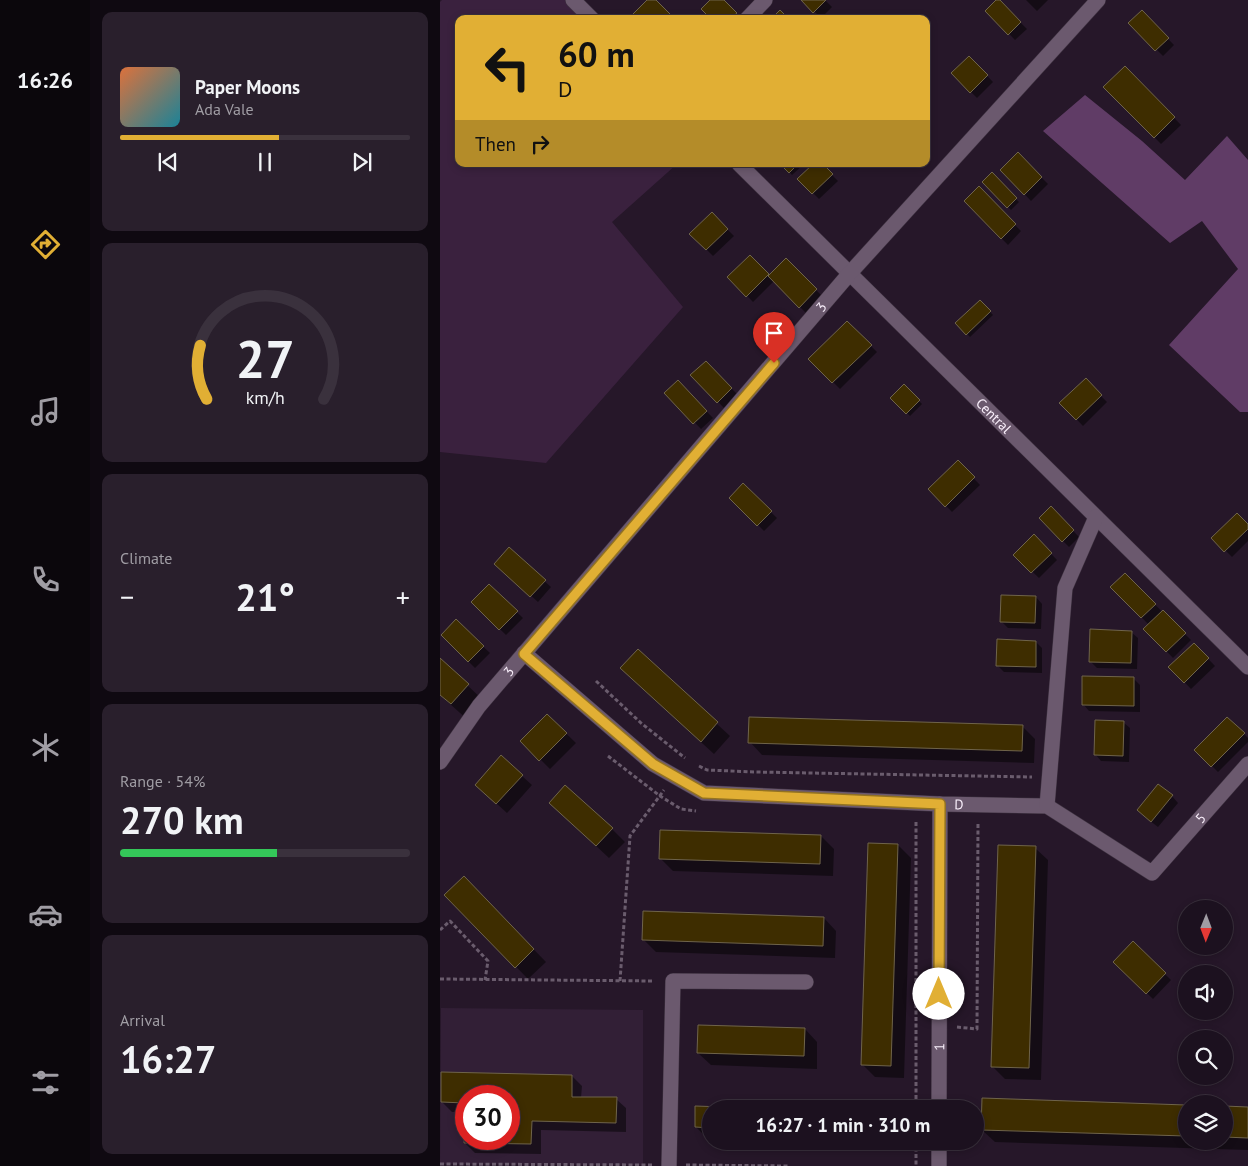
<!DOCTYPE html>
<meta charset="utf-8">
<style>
body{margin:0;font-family:"PT Sans",sans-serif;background:#291f2c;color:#f1f3f6;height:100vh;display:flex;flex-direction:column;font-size:19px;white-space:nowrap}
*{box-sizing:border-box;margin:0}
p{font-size:16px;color:#a09da4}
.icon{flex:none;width:28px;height:28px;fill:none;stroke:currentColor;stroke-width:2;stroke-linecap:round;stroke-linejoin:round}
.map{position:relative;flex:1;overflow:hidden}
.details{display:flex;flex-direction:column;gap:12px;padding:12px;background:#0f0911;width:350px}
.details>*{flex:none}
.guide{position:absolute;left:15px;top:15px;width:475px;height:152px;border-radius:10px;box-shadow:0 2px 8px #0003,0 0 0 1px #3a313d;background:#e1af34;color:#111;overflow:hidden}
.needle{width:32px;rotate:181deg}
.fabs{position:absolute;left:738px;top:900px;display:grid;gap:10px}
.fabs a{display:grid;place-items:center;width:55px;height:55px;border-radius:50%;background:#1c111f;box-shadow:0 2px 8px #0003,0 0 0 1px #3a313d;font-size:25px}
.speed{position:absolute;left:15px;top:1085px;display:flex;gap:10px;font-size:25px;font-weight:700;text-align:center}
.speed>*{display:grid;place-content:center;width:65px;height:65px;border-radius:50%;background:#1c111f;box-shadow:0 2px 8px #0003,0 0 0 1px #3a313d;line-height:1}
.speed .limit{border:8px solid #d22;background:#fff;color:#111}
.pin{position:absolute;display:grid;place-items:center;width:42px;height:42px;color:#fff;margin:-51px -21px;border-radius:50% 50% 50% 0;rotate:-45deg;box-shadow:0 0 5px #0007}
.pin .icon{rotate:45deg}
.me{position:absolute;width:55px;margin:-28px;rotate:0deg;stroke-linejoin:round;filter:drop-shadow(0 0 4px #0008)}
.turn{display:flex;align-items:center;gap:18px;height:105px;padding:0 20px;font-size:22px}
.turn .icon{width:65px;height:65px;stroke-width:2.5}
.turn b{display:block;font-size:35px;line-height:42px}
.then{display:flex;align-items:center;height:48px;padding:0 20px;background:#0003;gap:10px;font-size:19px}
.big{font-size:38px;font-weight:700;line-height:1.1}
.details .card{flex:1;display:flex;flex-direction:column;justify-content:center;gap:8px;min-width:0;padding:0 18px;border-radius:10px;background:#291f2c}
.details .dial{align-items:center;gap:0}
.dial svg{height:130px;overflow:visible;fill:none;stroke:#3a313d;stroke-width:7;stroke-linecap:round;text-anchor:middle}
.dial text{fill:#f1f3f6;stroke:none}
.song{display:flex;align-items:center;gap:15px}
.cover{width:60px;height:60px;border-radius:8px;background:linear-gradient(135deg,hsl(20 70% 55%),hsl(190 70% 35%))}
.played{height:5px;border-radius:2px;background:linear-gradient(90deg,#e1af34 55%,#3a313d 55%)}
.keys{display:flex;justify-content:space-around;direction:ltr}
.heat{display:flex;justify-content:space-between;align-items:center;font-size:28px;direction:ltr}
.charge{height:8px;border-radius:4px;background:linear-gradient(90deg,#34c759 54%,#3a313d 0)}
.trip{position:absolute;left:262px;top:1100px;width:282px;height:50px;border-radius:25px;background:#1c111f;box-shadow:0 2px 8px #0003,0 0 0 1px #3a313d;font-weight:700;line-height:50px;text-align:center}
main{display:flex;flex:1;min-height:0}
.tab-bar{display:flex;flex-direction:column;width:90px;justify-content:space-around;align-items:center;background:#0b070c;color:#a09da4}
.tab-bar .icon{width:35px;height:35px}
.tab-bar .on{color:#e1af34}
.tab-bar b{font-size:22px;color:#f1f3f6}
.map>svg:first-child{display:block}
</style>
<main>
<nav class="tab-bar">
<b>16:26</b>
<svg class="icon on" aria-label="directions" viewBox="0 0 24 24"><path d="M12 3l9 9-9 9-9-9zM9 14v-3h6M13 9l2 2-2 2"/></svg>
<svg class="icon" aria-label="music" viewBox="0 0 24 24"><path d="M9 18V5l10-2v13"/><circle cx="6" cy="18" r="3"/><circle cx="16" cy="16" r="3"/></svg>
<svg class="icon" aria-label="phone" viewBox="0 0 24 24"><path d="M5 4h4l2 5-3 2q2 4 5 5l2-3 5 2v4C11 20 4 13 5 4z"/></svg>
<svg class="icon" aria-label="climate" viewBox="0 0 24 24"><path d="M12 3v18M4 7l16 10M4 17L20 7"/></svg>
<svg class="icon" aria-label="car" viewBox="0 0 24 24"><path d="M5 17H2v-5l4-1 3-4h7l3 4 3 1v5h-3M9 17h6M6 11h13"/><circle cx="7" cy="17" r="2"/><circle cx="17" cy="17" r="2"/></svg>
<svg class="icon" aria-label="filters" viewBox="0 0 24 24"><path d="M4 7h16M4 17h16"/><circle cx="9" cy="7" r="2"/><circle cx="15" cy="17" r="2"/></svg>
</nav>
<section class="details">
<div class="card">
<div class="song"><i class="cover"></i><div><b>Paper Moons</b><p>Ada Vale</p></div></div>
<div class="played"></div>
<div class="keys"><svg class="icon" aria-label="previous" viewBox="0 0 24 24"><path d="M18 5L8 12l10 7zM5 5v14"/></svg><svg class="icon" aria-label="pause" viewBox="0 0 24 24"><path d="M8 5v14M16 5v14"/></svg><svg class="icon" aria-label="next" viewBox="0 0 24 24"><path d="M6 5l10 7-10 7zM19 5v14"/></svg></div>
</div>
<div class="card dial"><svg viewBox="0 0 100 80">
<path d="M14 69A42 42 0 1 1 86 69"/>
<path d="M14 69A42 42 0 0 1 10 36" stroke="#e1af34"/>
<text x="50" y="56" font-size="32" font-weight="700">27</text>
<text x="50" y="72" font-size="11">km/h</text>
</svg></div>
<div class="card"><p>Climate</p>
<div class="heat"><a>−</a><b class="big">21°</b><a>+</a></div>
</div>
<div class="card"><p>Range · 54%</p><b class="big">270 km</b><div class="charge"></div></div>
<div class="card"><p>Arrival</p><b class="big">16:27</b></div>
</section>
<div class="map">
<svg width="808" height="1166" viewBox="0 0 808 1166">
<rect width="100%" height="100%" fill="#261729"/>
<path fill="#321f36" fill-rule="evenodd" d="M1 1008 203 1010V1165L0 1164ZM26 1096H69V1139H26Z"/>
<path fill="#3a213e" d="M2 0H128L148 19H19V164H237L172 222 243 307 106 463 0 452V2Z"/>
<path fill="#603c66" d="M645 95 702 141 745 180 787 136 808 160V412H800L729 345 798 269 762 221 730 243 603 131Z"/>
<path fill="#0007" fill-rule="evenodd" d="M272 0H283L301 19H273Z
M363 0H385L392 7 381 18Z
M558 0 587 29 575 40 547 11Z
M586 0H608L597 11Z
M702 12 734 45 723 56 690 23Z
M529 57 553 82 537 98 512 73Z
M685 67 741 125 721 144 665 87Z
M578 154 608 184 591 201 562 170Z
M342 164H364L352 175Z
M374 164H381L398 181 379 199 359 179Z
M552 174 579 202 571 210 543 182Z
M539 188 581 231 568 245 525 201Z
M272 214 294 236 273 256 251 234Z
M310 257 329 276 346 260 383 297 366 313 334 281 313 302 289 277Z
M540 301 553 315 530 337 517 323Z
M407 322 437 352 400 389 370 359Z
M266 363 298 395 284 408 252 375Z
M645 380 667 402 643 426 621 403Z
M238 382 273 418 261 429 226 393Z
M464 386 482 404 470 416 452 398Z
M518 462 540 485 512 512 490 489Z
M303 485 337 518 324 531 291 498Z
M611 508 639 537 629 547 600 518Z
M808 526V541L792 557 773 538Z
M594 536 617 560 599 578 575 555Z
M69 549 111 587 98 602 62 570Z
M685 575 751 640 733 658 705 629 709 625 672 587Z
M49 585 83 618 66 635 32 602Z
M596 597 602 604 601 629 568 628 561 621Z
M16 621 50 653 35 668 2 635Z
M691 632 698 638 697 669 657 668 650 661Z
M596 642 602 648V673L564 672 557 665Z
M754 644 775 666 751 689 730 667Z
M198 651 290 736 274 754 194 681Z
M0 659 46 703 29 721 0 695Z
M694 679 700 685V712L649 711 643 704Z
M107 715 136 743 110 769 82 741Z
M788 718 808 738V742L778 772 756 750Z
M683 722 690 728 689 762 661 761 655 754Z
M582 726 595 739 594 763 322 755 310 742Z
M82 776 92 785 67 813 46 794Z
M732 796 738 803 718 827 705 817Z
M123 815 172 829 185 842 169 858Z
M381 836 394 849 393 876 233 871 220 858Z
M458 845 471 858 464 1078 435 1077 422 1064Z
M595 848 608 860 601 1080 565 1079 552 1066Z
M24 878 106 962 88 979 6 895Z
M384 918 396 931 395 958 216 952 203 939Z
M693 943 731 980 713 999 675 962Z
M365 1029 377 1042V1069L271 1065 258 1053Z
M2 1073 132 1076 142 1086 141 1098 176 1099 186 1108V1132L101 1130V1154L35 1153 25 1143 26 1112H12L2 1102ZM26 1096H69V1139H26Z
M543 1099 746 1106V1141H784V1107L808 1108V1150L555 1142 542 1130Z
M257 1107 271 1109V1140H269L256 1127Z
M325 1141H438V1145Z"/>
<path fill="#3e2d00" stroke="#6f644b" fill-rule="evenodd" d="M207 0H216L233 17 232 19H188Z
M270 0H284L297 13 290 19H271L261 9Z
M361 0H386L373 13Z
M556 0H560L581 22 568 35 545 11Z
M340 10 349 19H331Z
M702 10 729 38 715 51 688 23Z
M529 56 548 75 530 93 511 73Z
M685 66 735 117 714 138 663 87Z
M578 152 602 177 584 195 560 170Z
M340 164H358L349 173Z
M373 164H383L393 174 372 194 357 179Z
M552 172 577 198 567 208 542 182Z
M539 186 576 224 561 239 524 201Z
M272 212 288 229 266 250 249 234Z
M310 255 329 274 306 297 287 277Z
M346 258 377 289 359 308 328 276Z
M540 300 551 311 526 335 515 323Z
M407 321 432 345 392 383 368 359Z
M266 361 292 388 277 403 250 375Z
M646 378 662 395 636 420 619 403Z
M238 380 267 411 253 424 224 393Z
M464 384 480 400 466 414 450 398Z
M518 460 535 477 505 507 488 489Z
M303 483 332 511 317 526 289 498Z
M611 506 634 530 622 542 599 518Z
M797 513 808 524V529L784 552 771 538Z
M594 534 612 553 591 573 573 555Z
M69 547 106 580 90 597 54 564Z
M685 573 716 604 701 618 670 587Z
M49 584 78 611 59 630 31 602Z
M561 595 596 596 595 623 560 622Z
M723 610 746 633 726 652 703 629Z
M16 619 44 646 28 662 1 635Z
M650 629 692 631 691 663 649 662Z
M557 639 596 641V667L556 666Z
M754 643 769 658 744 683 728 667Z
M198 649 278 722 261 742 180 668Z
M0 658 29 684 11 704 0 695Z
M642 676 694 677V706L642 705Z
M107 714 127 733 99 761 80 741Z
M309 717 583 725 582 751 308 743Z
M787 717 805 733 771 767 754 750Z
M655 720 684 721 683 756 654 755Z
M61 755 83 775 56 804 35 785Z
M718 784 733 795 711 822 697 810Z
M125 785 173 828 156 846 109 803Z
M220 830 381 835 380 864 219 859Z
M428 843 458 844 451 1066 421 1065Z
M558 845 596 846 589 1068 551 1067Z
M24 876 94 949 75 968 4 895Z
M203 911 384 917 383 946 202 940Z
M693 941 726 973 706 994 673 962Z
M258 1025 365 1028 364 1056 257 1053Z
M1 1072 132 1075V1097H177L176 1123 92 1121 91 1144 24 1143 25 1103 1 1102ZM26 1096H69V1139H26Z
M542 1098 746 1105V1136L541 1130Z
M255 1106 342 1109H271V1128L255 1127Z
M784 1106 808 1107V1138L784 1137Z"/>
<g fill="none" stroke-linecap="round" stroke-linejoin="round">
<defs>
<g id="minor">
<path d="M133 0 152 19"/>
<path d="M307 19 325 0"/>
<path id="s1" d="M299 164 808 667"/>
<path id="s2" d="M84 653 213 764 264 793 500 804 607 806 712 873 808 764"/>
<path id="s3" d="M0 762 39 706 410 273 658 0"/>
<path d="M607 806 625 588 656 517"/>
<path id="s4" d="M499 1109 500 804"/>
<path d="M229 1166 233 981 366 982"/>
<path d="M499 1166V1141"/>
</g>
</defs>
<use href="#minor" stroke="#3e3240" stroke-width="16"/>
<path stroke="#6a5c6d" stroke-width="3" stroke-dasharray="4 2.5" stroke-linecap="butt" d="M156 681 201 723 245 758
M168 756 220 796 241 809 256 811
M259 766 267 770 316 772 592 777
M476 822V1109
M0 930 10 921 48 961 45 980
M0 979 214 981
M180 981 190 836 224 790
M517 1027 537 1029 538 823
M476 1141V1166
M0 1164 212 1165
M246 1165 350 1166"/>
<use href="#minor" stroke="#6b596e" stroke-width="15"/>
</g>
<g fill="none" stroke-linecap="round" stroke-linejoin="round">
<defs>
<path id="route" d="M334 363 84 654 213 764 264 793 500 804 499 994"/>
</defs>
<use href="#route" stroke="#927222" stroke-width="12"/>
<use href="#route" stroke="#e1af34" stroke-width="9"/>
</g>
<g text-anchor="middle" stroke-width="5" stroke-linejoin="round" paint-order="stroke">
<g font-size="14" fill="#f9effb" stroke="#1c0e1f">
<text dy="5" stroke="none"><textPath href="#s3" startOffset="594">3</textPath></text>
<text dy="5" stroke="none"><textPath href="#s1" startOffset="358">Central</textPath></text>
<text dy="5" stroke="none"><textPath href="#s3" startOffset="114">3</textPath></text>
<text dy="5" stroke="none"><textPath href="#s2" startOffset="484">D</textPath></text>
<text dy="5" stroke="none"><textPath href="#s2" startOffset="770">5</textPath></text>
<text dy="5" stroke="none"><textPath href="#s4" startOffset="62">1</textPath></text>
</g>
</g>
</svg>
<div class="fabs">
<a><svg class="needle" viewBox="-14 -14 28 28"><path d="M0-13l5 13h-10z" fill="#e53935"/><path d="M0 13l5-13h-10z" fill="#a09da4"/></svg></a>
<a><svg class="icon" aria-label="sound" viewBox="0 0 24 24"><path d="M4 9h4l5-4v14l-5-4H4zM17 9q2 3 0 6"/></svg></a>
<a><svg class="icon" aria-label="search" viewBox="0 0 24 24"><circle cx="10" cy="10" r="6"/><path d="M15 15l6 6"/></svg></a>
<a><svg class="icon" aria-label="layers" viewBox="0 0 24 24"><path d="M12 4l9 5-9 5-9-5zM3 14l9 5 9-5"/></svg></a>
</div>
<div class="speed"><div class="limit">30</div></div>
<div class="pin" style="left:334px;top:363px;background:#d93025"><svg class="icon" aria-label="arrive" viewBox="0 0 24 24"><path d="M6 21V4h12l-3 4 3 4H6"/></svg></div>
<svg class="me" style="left:499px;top:994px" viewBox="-20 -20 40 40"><circle r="19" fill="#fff"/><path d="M0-13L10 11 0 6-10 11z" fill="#e1af34"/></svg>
<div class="trip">16:27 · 1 min · 310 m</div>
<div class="guide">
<div class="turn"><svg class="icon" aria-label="left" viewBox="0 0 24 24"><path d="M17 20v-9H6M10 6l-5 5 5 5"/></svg><div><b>60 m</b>D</div></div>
<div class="then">Then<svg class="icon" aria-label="right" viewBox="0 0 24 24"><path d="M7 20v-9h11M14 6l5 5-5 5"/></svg></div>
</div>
</div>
</main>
